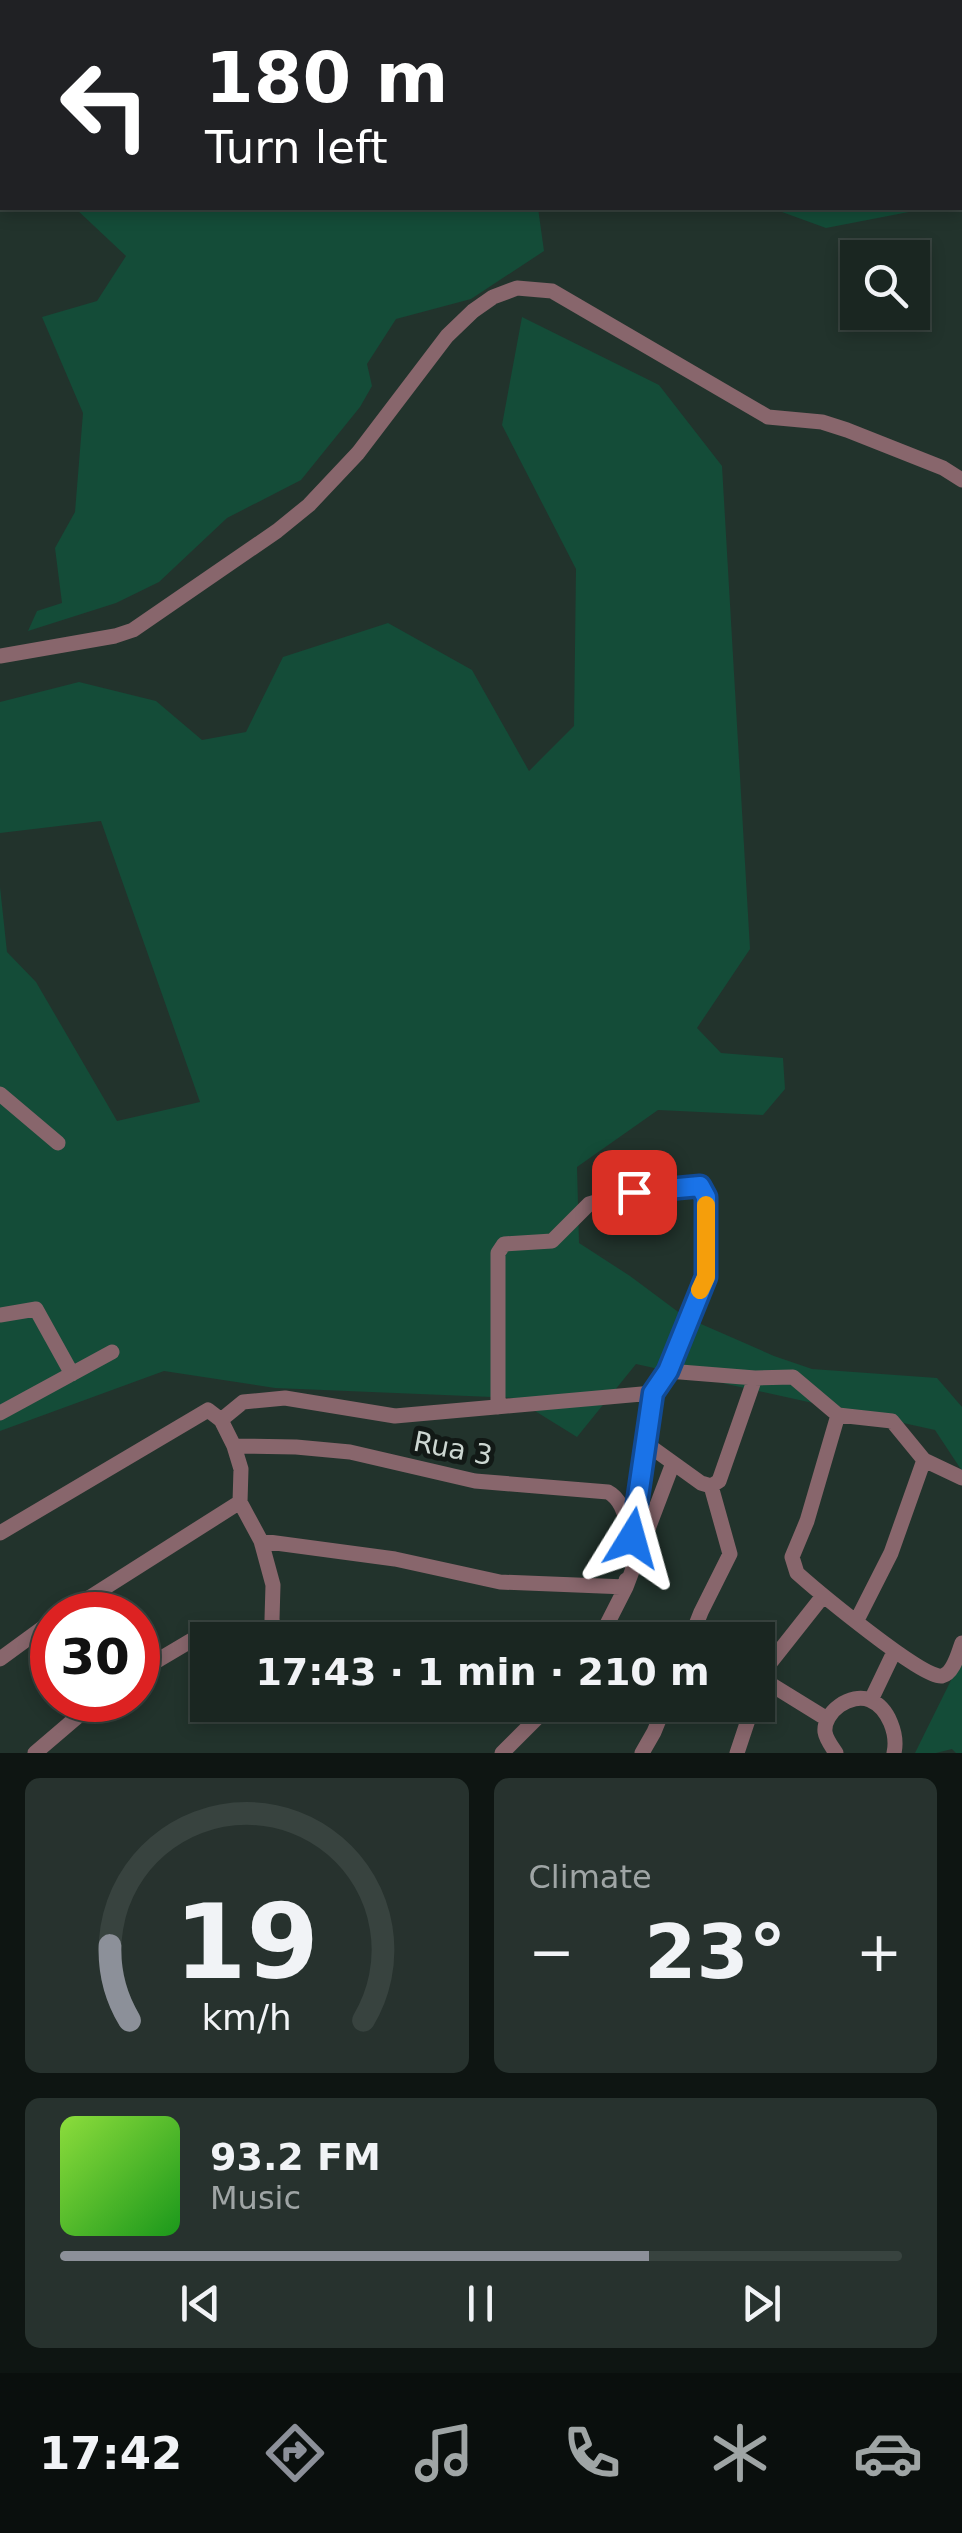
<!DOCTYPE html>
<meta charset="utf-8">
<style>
body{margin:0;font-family:"DejaVu Sans",sans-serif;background:#27322e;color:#f1f3f6;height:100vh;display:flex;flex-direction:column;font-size:38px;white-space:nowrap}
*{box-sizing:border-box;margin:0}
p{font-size:32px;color:#9fa5a5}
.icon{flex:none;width:55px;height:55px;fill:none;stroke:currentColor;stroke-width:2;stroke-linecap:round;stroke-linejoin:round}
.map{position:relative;height:1753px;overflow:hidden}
.details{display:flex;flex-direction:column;gap:25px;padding:25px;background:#0e1512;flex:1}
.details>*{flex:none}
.hud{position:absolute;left:0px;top:0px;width:962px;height:210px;box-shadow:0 5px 15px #0003,0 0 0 2px #38433f;background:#202124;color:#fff;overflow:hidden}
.fabs{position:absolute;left:840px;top:240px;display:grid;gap:20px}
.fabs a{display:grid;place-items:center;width:90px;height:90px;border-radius:0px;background:#1a2621;box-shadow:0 5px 15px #0003,0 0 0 2px #38433f;font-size:50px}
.speed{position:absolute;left:30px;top:1592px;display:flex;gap:20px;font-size:50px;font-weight:700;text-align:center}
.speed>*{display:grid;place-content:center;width:130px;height:130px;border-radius:50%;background:#1a2621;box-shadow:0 5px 15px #0003,0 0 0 2px #38433f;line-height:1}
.speed .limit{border:15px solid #d22;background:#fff;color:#111}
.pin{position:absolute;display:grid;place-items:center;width:85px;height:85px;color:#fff;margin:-42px;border-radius:20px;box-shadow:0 5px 15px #0006}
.me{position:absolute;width:110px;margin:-55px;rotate:8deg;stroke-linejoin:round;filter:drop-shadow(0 0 8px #0008)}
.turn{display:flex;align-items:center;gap:35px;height:210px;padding:0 40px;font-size:45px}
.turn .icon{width:130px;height:130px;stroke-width:2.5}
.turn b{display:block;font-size:70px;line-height:85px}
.big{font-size:75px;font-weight:600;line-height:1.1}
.details .tile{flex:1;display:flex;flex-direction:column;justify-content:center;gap:15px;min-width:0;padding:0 35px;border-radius:15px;background:#27322e}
.details .dial{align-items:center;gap:0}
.dial svg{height:260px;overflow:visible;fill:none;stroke:#38433f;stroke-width:7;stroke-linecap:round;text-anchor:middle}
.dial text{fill:#f1f3f6;stroke:none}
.song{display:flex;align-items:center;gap:30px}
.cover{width:120px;height:120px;border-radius:15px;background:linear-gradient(135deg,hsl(90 70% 55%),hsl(120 70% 35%))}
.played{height:10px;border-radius:5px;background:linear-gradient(90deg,#8c9099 70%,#38433f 70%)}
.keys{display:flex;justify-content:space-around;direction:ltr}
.heat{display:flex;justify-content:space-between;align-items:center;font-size:55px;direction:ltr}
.details .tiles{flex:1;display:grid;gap:25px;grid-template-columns:1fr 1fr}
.tile:last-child{grid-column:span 2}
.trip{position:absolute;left:190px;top:1622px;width:585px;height:100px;border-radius:0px;background:#1a2621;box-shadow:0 5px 15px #0003,0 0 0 2px #38433f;font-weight:600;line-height:100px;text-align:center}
.menu{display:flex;height:160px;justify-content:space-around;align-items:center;background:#0a0f0d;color:#9fa5a5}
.menu .icon{width:70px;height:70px}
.menu .selected{color:#8c9099}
.menu b{font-size:45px;color:#f1f3f6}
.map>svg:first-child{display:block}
</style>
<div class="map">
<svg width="962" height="1753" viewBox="0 0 962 1753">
<rect width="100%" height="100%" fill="#22332c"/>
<path fill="#144c38" d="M0 0H188L189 2H2V140H0Z
M654 0H928V2H653Z
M75 208H538L544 251 471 299 396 319 367 364 372 386 360 407 301 480 227 518 159 582 116 603 28 631 37 611 62 603 55 548 75 512 83 413 42 317 97 301 126 256Z
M771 208H919V210L826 228Z
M522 317 659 385 722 466 750 949 697 1028 721 1053 783 1058 785 1089 763 1115 658 1110 577 1167 579 1243 630 1276 685 1317 774 1356 812 1369 937 1378 962 1407V1471L935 1430 636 1364 577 1437 514 1398 275 1388 164 1371 0 1431V887L7 952 36 982 117 1121 200 1102 101 821 0 833V702L79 682 156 701 202 740 246 732 283 657 388 623 472 670 529 771 574 726 576 569 502 425Z
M962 1658V1753H956L952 1749 936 1753H915Z"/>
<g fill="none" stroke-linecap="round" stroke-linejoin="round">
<path stroke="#88666c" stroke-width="15" d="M0 656 115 636 133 630 277 531 309 505 358 453 447 336 473 311 493 297 517 288 552 291 768 417 822 422 847 430 943 468 962 480
M0 1094 58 1143
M0 1315 36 1309 72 1374
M498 1407V1253L504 1244 552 1241 589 1204 633 1191 699 1187 706 1197V1277L668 1371
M0 1413 112 1352
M838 1415 807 1521 792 1557 797 1573C815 1589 925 1681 942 1676 954 1673 958 1653 962 1643
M221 1420 243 1402 285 1398 395 1416 653 1393 668 1371 755 1378 793 1377 838 1415 892 1421 924 1460 962 1478
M644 1442 701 1483 711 1486
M234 1446 296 1447 350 1452 475 1481 608 1492C624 1500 626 1523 632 1538
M711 1486 719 1481 755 1378
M0 1533 208 1410 221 1420 234 1446 241 1469 240 1502 261 1541 273 1585 272 1619 273 1628
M632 1533 653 1393
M261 1541 395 1559 500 1582 626 1587 673 1463
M62 1615 240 1502
M857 1620 891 1553 924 1460
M599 1640 626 1587V1580
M690 1640 701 1612 730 1554 711 1486
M0 1659 52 1621
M138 1672 192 1640 224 1633 273 1628 279 1632 319 1640
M762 1679 827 1719
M758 1692 770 1663 823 1596
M871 1700 894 1652
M35 1753 97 1700
M502 1753 550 1705
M642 1753 654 1732 665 1705
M737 1753 753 1705
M836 1753C832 1747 826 1739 825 1732 823 1712 851 1692 870 1700 889 1708 898 1735 894 1753"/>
</g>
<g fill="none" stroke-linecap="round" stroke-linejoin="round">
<defs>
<path id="route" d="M632 1538 653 1393 668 1371 706 1277V1197L700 1186 634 1192"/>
</defs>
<use href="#route" stroke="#114b97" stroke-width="25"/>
<use href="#route" stroke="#1a73e8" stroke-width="18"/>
<path stroke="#f59e0b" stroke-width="18" d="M700 1290 706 1277V1205"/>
</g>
<g text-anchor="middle" stroke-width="10" stroke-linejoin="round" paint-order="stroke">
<g font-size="28" fill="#cdd7d2" stroke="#121916">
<text transform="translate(453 1448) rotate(11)" y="10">Rua 3</text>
</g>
</g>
</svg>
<div class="fabs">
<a><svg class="icon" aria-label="search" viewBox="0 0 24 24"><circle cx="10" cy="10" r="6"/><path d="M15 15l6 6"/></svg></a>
</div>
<div class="speed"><div class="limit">30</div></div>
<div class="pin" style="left:634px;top:1192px;background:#d93025"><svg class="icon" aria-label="arrive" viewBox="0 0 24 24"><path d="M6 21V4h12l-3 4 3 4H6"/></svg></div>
<svg class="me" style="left:632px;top:1538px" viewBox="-20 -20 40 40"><path d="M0-17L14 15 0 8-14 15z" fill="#1a73e8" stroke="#fff" stroke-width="4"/></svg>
<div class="trip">17:43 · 1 min · 210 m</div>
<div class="hud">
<div class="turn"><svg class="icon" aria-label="left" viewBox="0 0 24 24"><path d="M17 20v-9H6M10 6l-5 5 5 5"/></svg><div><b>180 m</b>Turn left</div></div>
</div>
</div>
<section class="details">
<div class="tiles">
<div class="tile dial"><svg viewBox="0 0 100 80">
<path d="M14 69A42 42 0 1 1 86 69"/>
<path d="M14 69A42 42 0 0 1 8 46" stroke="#8c9099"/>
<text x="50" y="56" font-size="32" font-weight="700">19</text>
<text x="50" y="72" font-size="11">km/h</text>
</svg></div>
<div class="tile"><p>Climate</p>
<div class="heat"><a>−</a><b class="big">23°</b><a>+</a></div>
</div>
<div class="tile">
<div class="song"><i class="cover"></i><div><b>93.2 FM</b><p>Music</p></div></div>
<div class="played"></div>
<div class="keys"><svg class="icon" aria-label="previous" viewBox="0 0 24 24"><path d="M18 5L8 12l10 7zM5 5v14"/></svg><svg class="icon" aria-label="pause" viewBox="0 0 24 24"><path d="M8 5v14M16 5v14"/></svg><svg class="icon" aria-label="next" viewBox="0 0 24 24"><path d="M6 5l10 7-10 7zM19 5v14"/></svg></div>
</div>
</div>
</section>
<nav class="menu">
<b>17:42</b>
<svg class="icon selected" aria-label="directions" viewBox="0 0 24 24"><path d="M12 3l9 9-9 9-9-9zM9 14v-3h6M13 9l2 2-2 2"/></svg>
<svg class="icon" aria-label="music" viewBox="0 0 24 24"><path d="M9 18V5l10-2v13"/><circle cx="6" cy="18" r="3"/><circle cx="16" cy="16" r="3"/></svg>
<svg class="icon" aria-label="phone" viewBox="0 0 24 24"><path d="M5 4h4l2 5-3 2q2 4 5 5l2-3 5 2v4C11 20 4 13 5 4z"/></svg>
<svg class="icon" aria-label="climate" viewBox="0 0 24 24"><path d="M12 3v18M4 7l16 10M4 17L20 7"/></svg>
<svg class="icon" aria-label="car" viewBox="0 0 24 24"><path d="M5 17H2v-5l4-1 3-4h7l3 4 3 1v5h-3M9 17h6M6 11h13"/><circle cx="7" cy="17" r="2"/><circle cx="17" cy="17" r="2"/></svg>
</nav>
